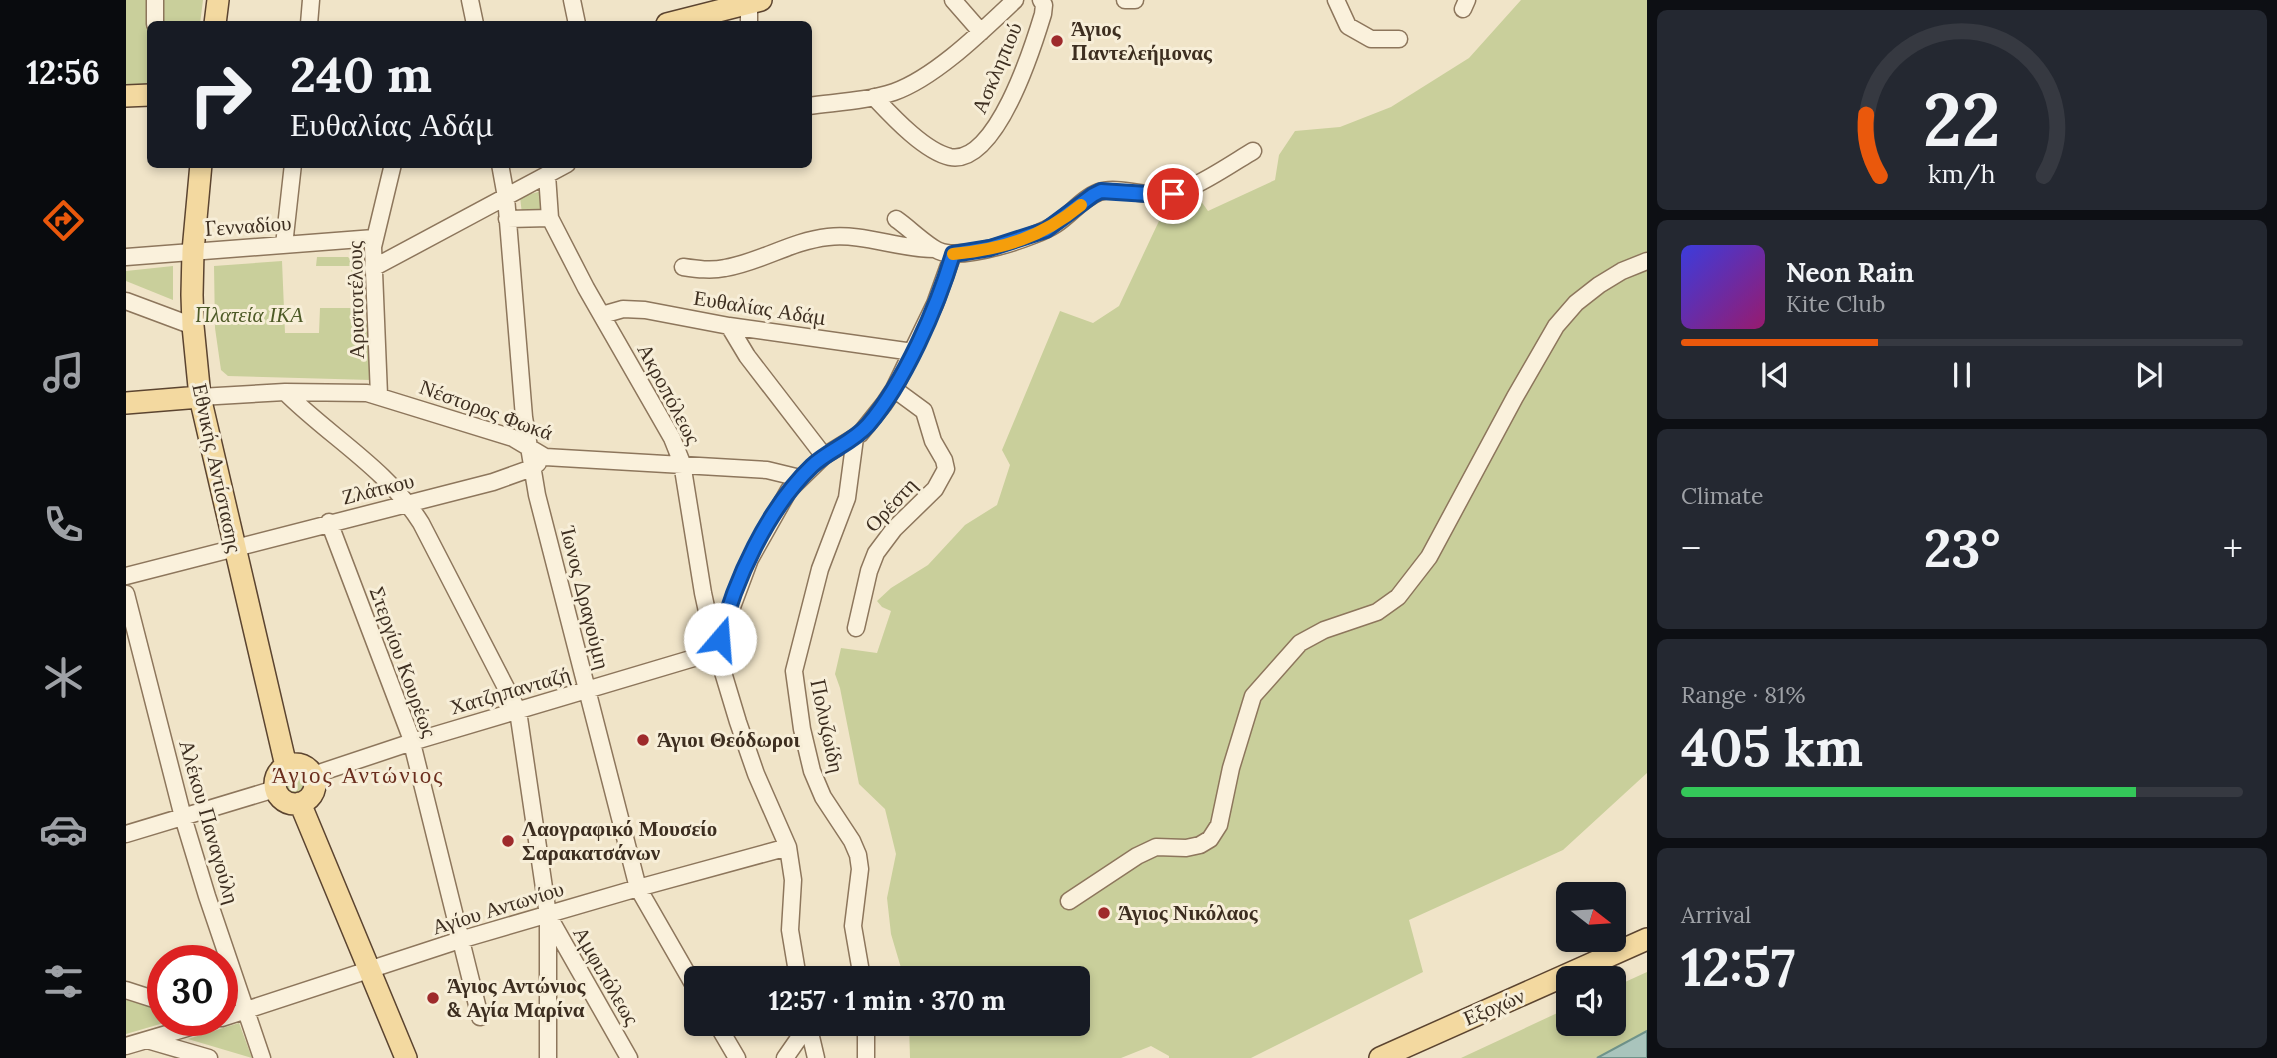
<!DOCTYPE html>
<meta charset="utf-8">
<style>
body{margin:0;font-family:Lora,serif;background:#242831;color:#f1f3f6;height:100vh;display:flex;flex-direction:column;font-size:26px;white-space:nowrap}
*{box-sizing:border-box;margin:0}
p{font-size:23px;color:#9ea1a6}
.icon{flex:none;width:38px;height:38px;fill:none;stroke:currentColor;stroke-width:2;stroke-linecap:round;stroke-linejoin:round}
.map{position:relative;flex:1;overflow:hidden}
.drawer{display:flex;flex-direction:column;gap:10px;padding:10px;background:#0d0f14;width:630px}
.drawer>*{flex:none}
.banner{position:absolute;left:21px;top:21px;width:665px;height:147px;border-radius:10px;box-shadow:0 4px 10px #0003;background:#171b24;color:#f1f3f6;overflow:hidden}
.needle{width:46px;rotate:107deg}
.buttons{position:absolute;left:1430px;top:882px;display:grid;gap:14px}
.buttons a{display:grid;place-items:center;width:70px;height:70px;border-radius:10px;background:#171b24;box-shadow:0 4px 10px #0003;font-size:35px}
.speed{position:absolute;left:21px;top:945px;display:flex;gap:14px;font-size:35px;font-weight:700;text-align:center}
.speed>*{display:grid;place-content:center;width:91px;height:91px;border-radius:50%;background:#171b24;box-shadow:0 4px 10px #0003;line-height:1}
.speed .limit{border:10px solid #d22;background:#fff;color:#111}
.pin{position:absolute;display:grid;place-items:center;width:60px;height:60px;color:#fff;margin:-30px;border:4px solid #fff;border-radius:50%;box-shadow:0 2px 7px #0007}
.me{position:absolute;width:77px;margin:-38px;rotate:18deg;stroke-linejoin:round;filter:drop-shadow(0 0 5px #0008)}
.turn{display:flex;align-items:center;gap:24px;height:147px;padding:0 28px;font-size:32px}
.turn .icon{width:91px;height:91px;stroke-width:2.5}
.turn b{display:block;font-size:49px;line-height:60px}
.big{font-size:52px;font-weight:700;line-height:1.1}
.drawer .card{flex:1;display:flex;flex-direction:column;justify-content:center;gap:10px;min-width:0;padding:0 24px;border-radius:10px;background:#242831}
.drawer .dial{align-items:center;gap:0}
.dial svg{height:182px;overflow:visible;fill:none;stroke:#363941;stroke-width:7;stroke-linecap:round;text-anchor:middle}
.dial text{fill:#f1f3f6;stroke:none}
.song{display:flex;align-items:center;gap:21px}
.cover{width:84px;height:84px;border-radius:10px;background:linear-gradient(135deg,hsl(240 70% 55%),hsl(320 70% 35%))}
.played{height:7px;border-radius:4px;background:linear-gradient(90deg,#ea580c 35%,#363941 35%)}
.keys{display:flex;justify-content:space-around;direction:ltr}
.heat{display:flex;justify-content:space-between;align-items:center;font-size:38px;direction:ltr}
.charge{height:10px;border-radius:5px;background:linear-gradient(90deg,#34c759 81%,#363941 0)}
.trip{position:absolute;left:558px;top:966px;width:406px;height:70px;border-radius:10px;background:#171b24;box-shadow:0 4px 10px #0003;font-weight:700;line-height:70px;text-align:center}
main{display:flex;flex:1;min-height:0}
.dock{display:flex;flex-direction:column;width:126px;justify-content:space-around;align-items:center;background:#090b0e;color:#9ea1a6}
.dock .icon{width:49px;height:49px}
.dock .active{color:#ea580c}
.dock b{font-size:32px;color:#f1f3f6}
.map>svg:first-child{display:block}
</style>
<main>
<nav class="dock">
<b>12:56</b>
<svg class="icon active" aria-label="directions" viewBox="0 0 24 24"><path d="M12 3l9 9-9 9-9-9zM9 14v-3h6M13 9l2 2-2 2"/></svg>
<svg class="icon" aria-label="music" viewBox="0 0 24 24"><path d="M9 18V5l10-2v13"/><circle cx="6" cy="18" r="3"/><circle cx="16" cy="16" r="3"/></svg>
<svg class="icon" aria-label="phone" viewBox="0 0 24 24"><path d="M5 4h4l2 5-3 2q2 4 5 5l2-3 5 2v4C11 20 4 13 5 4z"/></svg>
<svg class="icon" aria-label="climate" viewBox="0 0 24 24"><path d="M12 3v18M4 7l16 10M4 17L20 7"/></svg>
<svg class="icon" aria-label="car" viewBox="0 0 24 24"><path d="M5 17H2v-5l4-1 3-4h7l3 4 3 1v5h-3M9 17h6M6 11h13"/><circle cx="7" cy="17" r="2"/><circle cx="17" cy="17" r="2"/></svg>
<svg class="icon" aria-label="filters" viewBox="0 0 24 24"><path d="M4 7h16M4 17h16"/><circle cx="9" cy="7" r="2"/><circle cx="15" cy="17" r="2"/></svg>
</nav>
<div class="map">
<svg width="1521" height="1058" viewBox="0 0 1521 1058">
<rect width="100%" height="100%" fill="#f0e4c8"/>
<path fill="#c9cf9b" d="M0 0H77L74 24H24V84H0Z
M1395 0H1521V773L1437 850 1283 920 1297 972 1125 1058H1043V1056L1025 1046 995 1058H784L783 1024H952V978H778L765 934 761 898 770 854 759 809 733 784 714 688 709 674 715 648 751 653 765 611 756 607 751 601 765 588 802 565 839 525 871 505 884 465 876 450 934 311 967 323 993 306 1041 204 1064 192 1070 194 1082 211 1149 180 1153 155 1169 131 1214 127 1265 107 1343 58Z
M419 190 422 209 396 214 394 197Z
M191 257H222L238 273H225V266H190Z
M156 261 159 333H193L194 308H226V326L242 322 245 380 102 376 95 370 89 328 88 266Z
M47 266V300L0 281V271Z
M154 784a15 15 0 1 1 30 0a15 15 0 1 1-30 0Z
M1521 972V1058H1335L1442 1008V1024H1488V987Z
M0 999 37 1011V1020H48L0 1034Z
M113 1023 126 1058 62 1039Z"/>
<path fill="#a9c4bc" stroke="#6f938a" stroke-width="2" d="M1521 1031V1058H1471Z"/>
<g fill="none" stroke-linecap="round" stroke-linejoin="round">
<defs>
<path id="minor" d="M29 0V24
M344 0 349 24
M446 0 451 24
M623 0V24
M827 0 855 32
M999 0H1009
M1210 0 1222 26 1245 39H1273
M1337 9 1341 0
M183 24 185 0
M748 97C766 116 798 151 824 157 870 166 907 47 917 14L918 5 915 0
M682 106C711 102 741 101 768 92 810 77 857 30 889 0
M374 164 380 197 398 417 411 495 512 888 570 989
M421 175 424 218
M381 219 424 218 460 288 546 438 556 463 577 593 589 648
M770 219C782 227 801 246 813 251 837 261 909 238 930 224 944 215 957 198 973 192 990 186 1018 196 1037 195 1061 195 1105 164 1127 151
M158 245 167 164
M0 257 248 238
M557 267C571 269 585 271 599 268 635 262 665 241 702 237 738 233 772 249 808 249
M247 268 441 164
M0 301 67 326
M476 315 497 309 519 310 603 326 787 352
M603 326 621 356 698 456
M159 392C203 436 261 469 295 523L392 711 422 915V1058
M253 395 247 247 267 164
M74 397 159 392 241 393 387 438 419 457 641 470 674 478
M729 438 721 498 694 569 668 671 676 729 686 771 697 797 726 841 732 855 734 869 727 926 736 978
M203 522 284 735 354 1017
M0 576 367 482 406 468 412 463
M0 594 57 817 81 896 136 1058
M730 628 743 571 750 553 768 529 809 489 820 469 818 460 807 441 798 411 768 389
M187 775 286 742 568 658 593 645
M0 834 149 789
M943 901 1011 856 1030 847 1060 848 1074 845 1084 839 1093 825 1105 768 1127 696 1174 643 1198 630 1251 612 1272 597 1303 557 1389 397 1430 326 1450 303 1473 285 1496 271 1521 261
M423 917 503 1058
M672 978 664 930 667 880 662 847 630 774 612 722 593 659 594 639 624 559 663 490 698 456 734 434 758 404 768 389 809 304 827 254
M0 990 37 1002
M96 1018 334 940 512 888 662 847
M591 1024 611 1058
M682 1024 690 1058
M21 1040 83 1058
M0 1046 88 1020
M659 1058 682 1025
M740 1058V1024"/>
<path id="major" d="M89 24 92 0
M541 24 635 0
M0 96 24 95
M75 164 67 251 66 295 67 326 74 397 160 766
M0 403 74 397
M149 784a20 20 0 1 1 40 0a20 20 0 1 1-40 0Z
M174 803 280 1058
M1254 1058 1521 939"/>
</defs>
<use href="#minor" stroke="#8d765c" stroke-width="19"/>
<use href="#major" stroke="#5b4430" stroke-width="24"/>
<use href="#minor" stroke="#faf1dc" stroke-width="16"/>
<use href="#major" stroke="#f3d9a0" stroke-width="21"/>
</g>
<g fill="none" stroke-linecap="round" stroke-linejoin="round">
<defs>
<path id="route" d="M594 639C608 581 642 508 686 466 703 450 726 443 742 425 778 383 811 308 827 254L864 248 920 230 967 195 975 191 1037 195 1047 194"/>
</defs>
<use href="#route" stroke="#114b97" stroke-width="18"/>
<use href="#route" stroke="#1a73e8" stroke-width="12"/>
<path stroke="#f59e0b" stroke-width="12" d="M827 254C878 249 916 237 955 205"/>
</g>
<g fill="#9e2a2b" stroke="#f7eed8" stroke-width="2.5">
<circle cx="931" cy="41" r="7"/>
<circle cx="517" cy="740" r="7"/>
<circle cx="382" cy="841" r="7"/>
<circle cx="978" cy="913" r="7"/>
<circle cx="307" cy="998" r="7"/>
</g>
<g text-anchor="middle" stroke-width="6" stroke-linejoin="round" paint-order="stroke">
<g font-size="21" font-weight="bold" fill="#3d2e20" stroke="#f7eed8" text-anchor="start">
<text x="945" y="36">Άγιος<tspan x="945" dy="24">Παντελεήμονας</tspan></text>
<text x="531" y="747">Άγιοι Θεόδωροι</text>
<text x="396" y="836">Λαογραφικό Μουσείο<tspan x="396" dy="24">Σαρακατσάνων</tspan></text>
<text x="992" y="920">Άγιος Νικόλαος</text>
<text x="321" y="993">Άγιος Αντώνιος<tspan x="321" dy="24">&amp; Αγία Μαρίνα</tspan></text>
</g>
<g font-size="21" fill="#3d2e20" stroke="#f7eed8">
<text transform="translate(871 68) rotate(-67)" y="7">Ασκληπιού</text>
<text transform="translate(122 226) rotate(-4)" y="7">Γενναδίου</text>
<text transform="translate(230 300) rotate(-91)" y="7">Αριστοτέλους</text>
<text transform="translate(634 308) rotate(9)" y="7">Ευθαλίας Αδάμ</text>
<text transform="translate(543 394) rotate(62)" y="7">Ακροπόλεως</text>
<text transform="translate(360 410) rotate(20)" y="7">Νέστορος Φωκά</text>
<text transform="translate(91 468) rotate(78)" y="7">Εθνικής Αντίστασης</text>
<text transform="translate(252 489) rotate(-14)" y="7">Ζλάτκου</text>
<text transform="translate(765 505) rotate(-47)" y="7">Ορέστη</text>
<text transform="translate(459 598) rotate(76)" y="7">Ίωνος Δραγούμη</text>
<text transform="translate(277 662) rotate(70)" y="7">Στεργίου Κουρέως</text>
<text transform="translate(384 691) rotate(-16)" y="7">Χατζηπανταζή</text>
<text transform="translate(701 726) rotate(78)" y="7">Πολυζωίδη</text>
<text transform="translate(83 822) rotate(74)" y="7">Αλέκου Παναγούλη</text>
<text transform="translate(372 908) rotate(-17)" y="7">Αγίου Αντωνίου</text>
<text transform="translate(480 976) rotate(60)" y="7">Αμφιπόλεως</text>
<text transform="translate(1368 1007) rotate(-23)" y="7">Εξοχών</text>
</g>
<g font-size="21" font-style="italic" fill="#4d5a26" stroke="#f7eed8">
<text x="123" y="322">Πλατεία ΙΚΑ</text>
</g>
<g font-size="23" letter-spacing="2" fill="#6b2e1e" stroke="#f7eed8">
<text x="232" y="783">Άγιος Αντώνιος</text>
</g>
</g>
</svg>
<div class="buttons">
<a><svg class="needle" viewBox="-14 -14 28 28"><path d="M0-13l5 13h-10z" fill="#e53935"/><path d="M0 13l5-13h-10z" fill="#9ea1a6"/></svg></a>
<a><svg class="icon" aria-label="sound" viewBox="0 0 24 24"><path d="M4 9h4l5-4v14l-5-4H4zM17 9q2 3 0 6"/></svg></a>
</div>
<div class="speed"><div class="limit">30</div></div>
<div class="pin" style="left:1047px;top:194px;background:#d93025"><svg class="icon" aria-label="arrive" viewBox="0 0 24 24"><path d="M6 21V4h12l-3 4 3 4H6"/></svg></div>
<svg class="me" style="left:594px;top:639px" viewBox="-20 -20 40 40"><circle r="19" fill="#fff"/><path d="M0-13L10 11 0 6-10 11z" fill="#1a73e8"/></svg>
<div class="trip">12:57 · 1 min · 370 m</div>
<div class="banner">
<div class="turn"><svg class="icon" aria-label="right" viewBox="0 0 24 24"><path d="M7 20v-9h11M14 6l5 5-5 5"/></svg><div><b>240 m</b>Ευθαλίας Αδάμ</div></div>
</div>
</div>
<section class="drawer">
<div class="card dial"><svg viewBox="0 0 100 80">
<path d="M14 69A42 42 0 1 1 86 69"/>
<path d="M14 69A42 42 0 0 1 8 42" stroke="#ea580c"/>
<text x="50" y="56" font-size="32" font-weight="700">22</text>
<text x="50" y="72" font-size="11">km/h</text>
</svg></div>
<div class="card">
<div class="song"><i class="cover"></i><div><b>Neon Rain</b><p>Kite Club</p></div></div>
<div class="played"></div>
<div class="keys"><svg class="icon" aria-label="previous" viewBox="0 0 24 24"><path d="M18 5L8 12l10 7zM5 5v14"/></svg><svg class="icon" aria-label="pause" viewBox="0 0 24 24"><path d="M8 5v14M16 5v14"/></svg><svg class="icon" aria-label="next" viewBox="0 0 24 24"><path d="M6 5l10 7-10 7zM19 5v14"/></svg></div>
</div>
<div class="card"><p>Climate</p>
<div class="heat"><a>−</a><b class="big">23°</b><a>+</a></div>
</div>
<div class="card"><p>Range · 81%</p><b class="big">405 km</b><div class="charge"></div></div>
<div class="card"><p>Arrival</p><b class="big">12:57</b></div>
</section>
</main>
